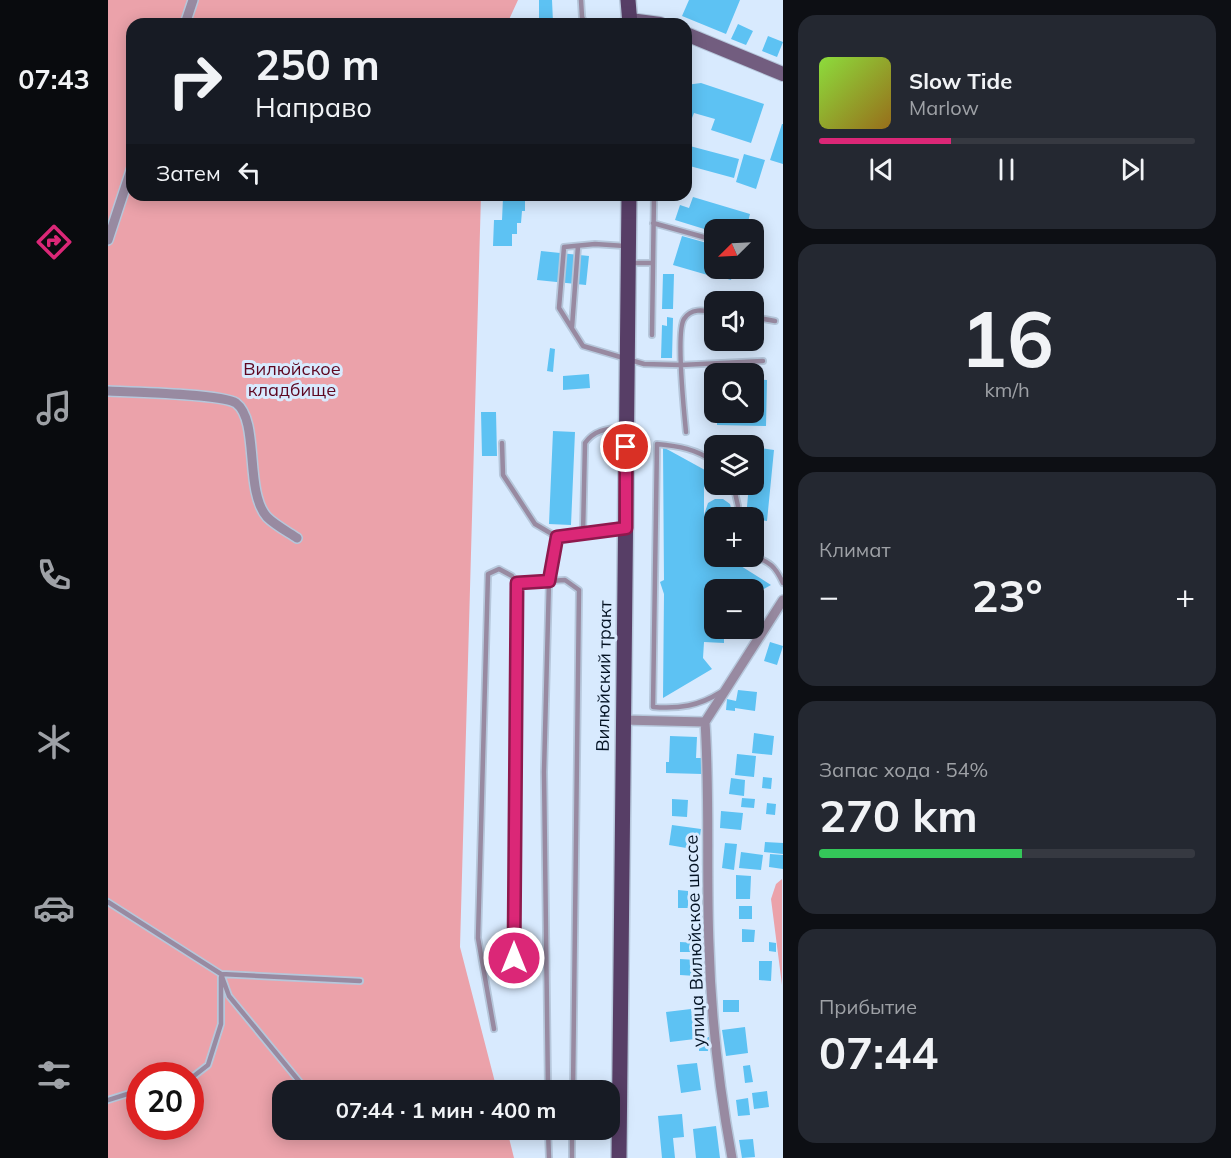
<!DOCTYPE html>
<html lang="ru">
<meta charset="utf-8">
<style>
body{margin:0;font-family:Mulish,sans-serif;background:#242831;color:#f1f3f6;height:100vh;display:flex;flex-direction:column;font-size:22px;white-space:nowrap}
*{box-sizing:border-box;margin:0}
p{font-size:20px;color:#9ea1a6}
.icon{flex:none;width:33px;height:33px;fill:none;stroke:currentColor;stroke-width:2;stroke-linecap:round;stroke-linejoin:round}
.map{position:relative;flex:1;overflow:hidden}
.details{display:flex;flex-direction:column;gap:15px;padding:15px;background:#0d0f14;width:448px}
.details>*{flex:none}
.top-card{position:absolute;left:18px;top:18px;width:566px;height:183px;border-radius:18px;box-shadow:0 3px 15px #0003;background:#171b24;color:#f1f3f6;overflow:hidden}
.needle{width:39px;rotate:246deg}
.tools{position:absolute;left:596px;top:219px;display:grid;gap:12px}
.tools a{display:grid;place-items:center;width:60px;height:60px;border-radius:12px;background:#171b24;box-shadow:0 3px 15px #0003;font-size:30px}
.speed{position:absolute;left:18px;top:1062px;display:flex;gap:12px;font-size:30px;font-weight:700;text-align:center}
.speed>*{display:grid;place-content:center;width:78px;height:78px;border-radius:50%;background:#171b24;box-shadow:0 3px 15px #0003;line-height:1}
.speed .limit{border:9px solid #d22;background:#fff;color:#111}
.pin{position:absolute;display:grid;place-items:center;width:51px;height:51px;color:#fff;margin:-26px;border:3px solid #fff;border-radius:50%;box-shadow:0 2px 6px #0007}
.me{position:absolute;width:66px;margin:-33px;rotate:0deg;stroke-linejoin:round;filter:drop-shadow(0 0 4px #0008)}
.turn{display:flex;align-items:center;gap:21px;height:126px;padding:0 30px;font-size:27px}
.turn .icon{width:78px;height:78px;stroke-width:2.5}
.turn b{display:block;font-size:42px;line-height:51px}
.then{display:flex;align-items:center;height:57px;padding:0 30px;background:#0003;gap:12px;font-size:22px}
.big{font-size:45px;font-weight:700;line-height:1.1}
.details .tile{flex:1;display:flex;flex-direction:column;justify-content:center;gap:9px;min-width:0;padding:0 21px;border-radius:18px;background:#242831}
.details .dial{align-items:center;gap:0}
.dial b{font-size:78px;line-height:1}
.song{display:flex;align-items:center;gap:18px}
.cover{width:72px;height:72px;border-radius:9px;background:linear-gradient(135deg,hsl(90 70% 55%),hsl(40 70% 35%))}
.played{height:6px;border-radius:3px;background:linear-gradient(90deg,#db2777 35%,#363941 35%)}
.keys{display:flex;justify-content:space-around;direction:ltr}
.heat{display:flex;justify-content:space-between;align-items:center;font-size:33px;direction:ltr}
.charge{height:9px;border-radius:4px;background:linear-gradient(90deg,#34c759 54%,#363941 0)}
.trip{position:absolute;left:164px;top:1080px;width:348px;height:60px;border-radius:18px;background:#171b24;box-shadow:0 3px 15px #0003;font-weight:700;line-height:60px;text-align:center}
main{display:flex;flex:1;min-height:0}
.dock{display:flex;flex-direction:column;width:108px;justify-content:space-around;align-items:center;background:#090b0e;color:#9ea1a6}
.dock .icon{width:42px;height:42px}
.dock .on{color:#db2777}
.dock b{font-size:27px;color:#f1f3f6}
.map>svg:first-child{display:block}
</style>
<main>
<nav class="dock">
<b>07:43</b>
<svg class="icon on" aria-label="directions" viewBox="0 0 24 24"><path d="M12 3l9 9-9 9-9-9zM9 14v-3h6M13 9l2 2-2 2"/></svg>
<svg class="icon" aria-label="music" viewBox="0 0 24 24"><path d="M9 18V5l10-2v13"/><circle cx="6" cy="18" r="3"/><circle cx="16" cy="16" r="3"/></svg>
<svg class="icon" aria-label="phone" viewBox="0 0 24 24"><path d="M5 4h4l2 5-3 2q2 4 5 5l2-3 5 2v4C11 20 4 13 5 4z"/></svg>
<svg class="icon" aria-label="climate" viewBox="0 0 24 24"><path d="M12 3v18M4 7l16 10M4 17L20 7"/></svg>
<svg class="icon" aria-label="car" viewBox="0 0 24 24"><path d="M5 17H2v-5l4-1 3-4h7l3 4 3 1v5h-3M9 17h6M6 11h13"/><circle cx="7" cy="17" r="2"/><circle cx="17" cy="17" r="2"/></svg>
<svg class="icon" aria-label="filters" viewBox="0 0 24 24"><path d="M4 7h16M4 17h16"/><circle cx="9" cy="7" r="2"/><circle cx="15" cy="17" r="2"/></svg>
</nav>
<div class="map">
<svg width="675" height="1158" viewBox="0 0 675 1158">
<rect width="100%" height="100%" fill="#d8eafe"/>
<path fill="#eba2aa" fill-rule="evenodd" d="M0 0H410L399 24H24V195H373L352 947 389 1090H174V1130H399L406 1158H0ZM32 1076H82V1126H32Z
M674 879V985L663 899 668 884Z"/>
<path fill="#5dc2f3" d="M431 0H444L445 22H431Z
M581 0H632L618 34 574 16Z
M630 24 645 31 638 45 623 39Z
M660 36 675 42 669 57 654 51Z
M593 83 656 104 643 143 603 130 607 119 586 113 584 118H578V85Z
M674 124H675V164L662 160Z
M578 145 631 159 626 178 578 165Z
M636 154 657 160 648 189 628 182Z
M585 197 642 214 638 230H606V232L567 220 572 205 581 208Z
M395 198H417V211H414L413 223H409V234H404V246H385L386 220H394Z
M574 236 606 245V266L603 276 565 265Z
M433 251 481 256 478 285 429 280Z
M611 268H626L623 280 609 276Z
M555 274H566L565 309H554Z
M559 317 565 318 564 358H553L554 325 559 326Z
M442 348 447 349 445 372 439 371Z
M481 374 482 388 455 390V376Z
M645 379 659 380 658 426 609 425V412H645Z
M373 412H388L389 456H374Z
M445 431 467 432 463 525 441 524Z
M555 447 606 475V482L596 487V515L600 503 607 499H615L622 504 624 512 623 518H606V556H617L663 585 645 595V590H606V628H616V643L596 642 595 658 604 669 555 698 556 594 552 582 556 580Z
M645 447 666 450 659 521 638 518 641 484H645Z
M662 642 675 646 669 665 656 661Z
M630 690 649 692 647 711 627 708V711L618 710 619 699 628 701Z
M646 733 666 736 664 755 644 753Z
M562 736 589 737 588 758H594V774L558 773V762H561Z
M629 754 648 756 646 777 627 775Z
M655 777 664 778 663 789 654 788Z
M623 778 637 780 636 796 621 794Z
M634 798 647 799 646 808 633 807Z
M564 799 580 800 579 817 564 816Z
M659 803 668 804 667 815 658 814Z
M613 811 635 813 633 830 612 828Z
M564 825 593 829 590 850 561 845Z
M657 842 675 843V854L656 852Z
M617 843 629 844 626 870 614 868Z
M633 852 655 855 653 870 631 868Z
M662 854 675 855V869L661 867Z
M628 875 643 876 642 899H628Z
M570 890 580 891V908H570Z
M631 906H644V919H631Z
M634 929 647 930 646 942H634Z
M572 942 590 943 589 952H572Z
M661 942 668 943V952L661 951Z
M572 959 589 960 588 976 572 975Z
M651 961H664L663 981 651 980Z
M615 1000H631V1012H615Z
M583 1009 587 1039 562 1042 558 1012Z
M637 1027 640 1053 618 1056 614 1030Z
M591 1037H601L600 1051H591Z
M589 1063 593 1090 573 1093 569 1065Z
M642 1065 645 1082 637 1083 635 1066Z
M659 1091 661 1107 646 1109 644 1093Z
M640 1098 642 1115 630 1116 628 1100Z
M574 1114 576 1137 565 1138 567 1158H554L550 1116Z
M608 1126 612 1158H588L585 1129Z
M645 1139 647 1157 634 1158 631 1140Z"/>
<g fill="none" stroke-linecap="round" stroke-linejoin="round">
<defs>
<path id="service" d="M473 0 474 17 477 24
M494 24 519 21
M545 223 599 238
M517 246 487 244 456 247 451 308 475 346 536 364 573 365 655 361
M523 263H544
M645 317 667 321
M464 327 470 246
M544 335 546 195
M578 432C576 412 568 332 576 319 583 308 595 310 606 312
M394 443 395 475 427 524 449 537
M606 462C589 449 570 446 549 444L545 707C571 709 591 706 613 692
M625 484 630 506 628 518
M475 534 477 443C487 429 500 429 516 427
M645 556C662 562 667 566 675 583
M0 902 113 974 252 981
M113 974 121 996 191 1081
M406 982 409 583
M386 1029 370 938 380 574 391 569 404 576 409 583 457 580 471 590 465 1090
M82 1079 100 1065 113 1024V977
M440 1090 436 772 441 581 449 537 515 529
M0 1100 32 1090
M440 1130 441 1158
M464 1158V1130"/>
<path id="minor" d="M77 24 85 0
M0 240 24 167
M0 391C22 392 114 394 128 403 152 421 136 491 159 517 167 525 180 532 189 538
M515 720 597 722 675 600
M597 722C602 797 598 871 601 945 603 1017 611 1088 624 1158"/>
<path id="secondary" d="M522 20 552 24
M578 34 675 74"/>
<path id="primary" d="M520 0 522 24
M511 1158 521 195"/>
</defs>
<use href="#service" stroke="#b6c7db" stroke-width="8"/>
<use href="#minor" stroke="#b6c7db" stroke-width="12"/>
<use href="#secondary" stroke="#b6c7db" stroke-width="16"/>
<use href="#primary" stroke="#b6c7db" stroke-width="18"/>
<use href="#service" stroke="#988aa1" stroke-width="4.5"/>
<use href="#minor" stroke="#988aa1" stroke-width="9"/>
<use href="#secondary" stroke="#725d7f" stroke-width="14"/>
<use href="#primary" stroke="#573e66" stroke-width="15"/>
</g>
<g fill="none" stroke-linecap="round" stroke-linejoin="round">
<defs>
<path id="route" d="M406 958 409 583 441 581 449 537 518 528V447"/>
</defs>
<use href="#route" stroke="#8e194d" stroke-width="15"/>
<use href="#route" stroke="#db2777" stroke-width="10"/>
</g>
<g text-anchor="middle" stroke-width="6" stroke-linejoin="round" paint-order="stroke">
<g font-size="18" fill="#5e0721" stroke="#d8eafe">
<text x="184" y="375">Вилюйское<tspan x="184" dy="21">кладбище</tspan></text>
</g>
<g font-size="18" fill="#031223" stroke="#d8eafe">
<text transform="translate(496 676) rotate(-89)" y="6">Вилюйский тракт</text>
<text transform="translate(587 941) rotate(-92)" y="6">улица Вилюйское шоссе</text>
</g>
</g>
</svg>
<div class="tools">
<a><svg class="needle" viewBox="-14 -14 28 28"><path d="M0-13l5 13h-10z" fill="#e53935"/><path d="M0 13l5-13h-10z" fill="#9ea1a6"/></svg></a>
<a><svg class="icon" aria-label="sound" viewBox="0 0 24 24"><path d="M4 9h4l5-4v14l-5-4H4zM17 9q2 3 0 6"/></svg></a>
<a><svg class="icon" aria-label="search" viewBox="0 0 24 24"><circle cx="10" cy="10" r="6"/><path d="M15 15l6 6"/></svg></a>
<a><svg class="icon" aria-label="layers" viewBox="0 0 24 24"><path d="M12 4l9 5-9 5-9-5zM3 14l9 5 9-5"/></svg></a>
<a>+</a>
<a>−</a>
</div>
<div class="speed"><div class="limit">20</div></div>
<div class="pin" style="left:518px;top:447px;background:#d93025"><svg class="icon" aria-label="arrive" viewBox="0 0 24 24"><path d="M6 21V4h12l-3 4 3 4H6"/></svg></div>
<svg class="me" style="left:406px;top:958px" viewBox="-20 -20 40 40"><circle r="17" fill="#db2777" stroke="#fff" stroke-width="3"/><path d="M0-11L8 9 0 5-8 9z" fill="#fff"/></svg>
<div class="trip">07:44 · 1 мин · 400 m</div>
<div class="top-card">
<div class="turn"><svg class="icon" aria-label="right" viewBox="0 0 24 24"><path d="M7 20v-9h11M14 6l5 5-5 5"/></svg><div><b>250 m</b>Направо</div></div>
<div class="then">Затем<svg class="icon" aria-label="left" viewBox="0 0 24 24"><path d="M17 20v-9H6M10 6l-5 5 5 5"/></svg></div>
</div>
</div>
<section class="details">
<div class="tile">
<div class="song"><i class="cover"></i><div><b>Slow Tide</b><p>Marlow</p></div></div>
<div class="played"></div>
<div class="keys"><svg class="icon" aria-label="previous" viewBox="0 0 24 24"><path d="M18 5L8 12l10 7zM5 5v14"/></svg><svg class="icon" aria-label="pause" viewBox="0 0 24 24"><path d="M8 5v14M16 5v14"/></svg><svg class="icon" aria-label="next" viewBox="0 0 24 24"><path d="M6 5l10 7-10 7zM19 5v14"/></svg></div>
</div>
<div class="tile dial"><b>16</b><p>km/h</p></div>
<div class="tile"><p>Климат</p>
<div class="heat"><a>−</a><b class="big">23°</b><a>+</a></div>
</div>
<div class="tile"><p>Запас хода · 54%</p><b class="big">270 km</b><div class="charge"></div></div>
<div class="tile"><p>Прибытие</p><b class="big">07:44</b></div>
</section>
</main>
